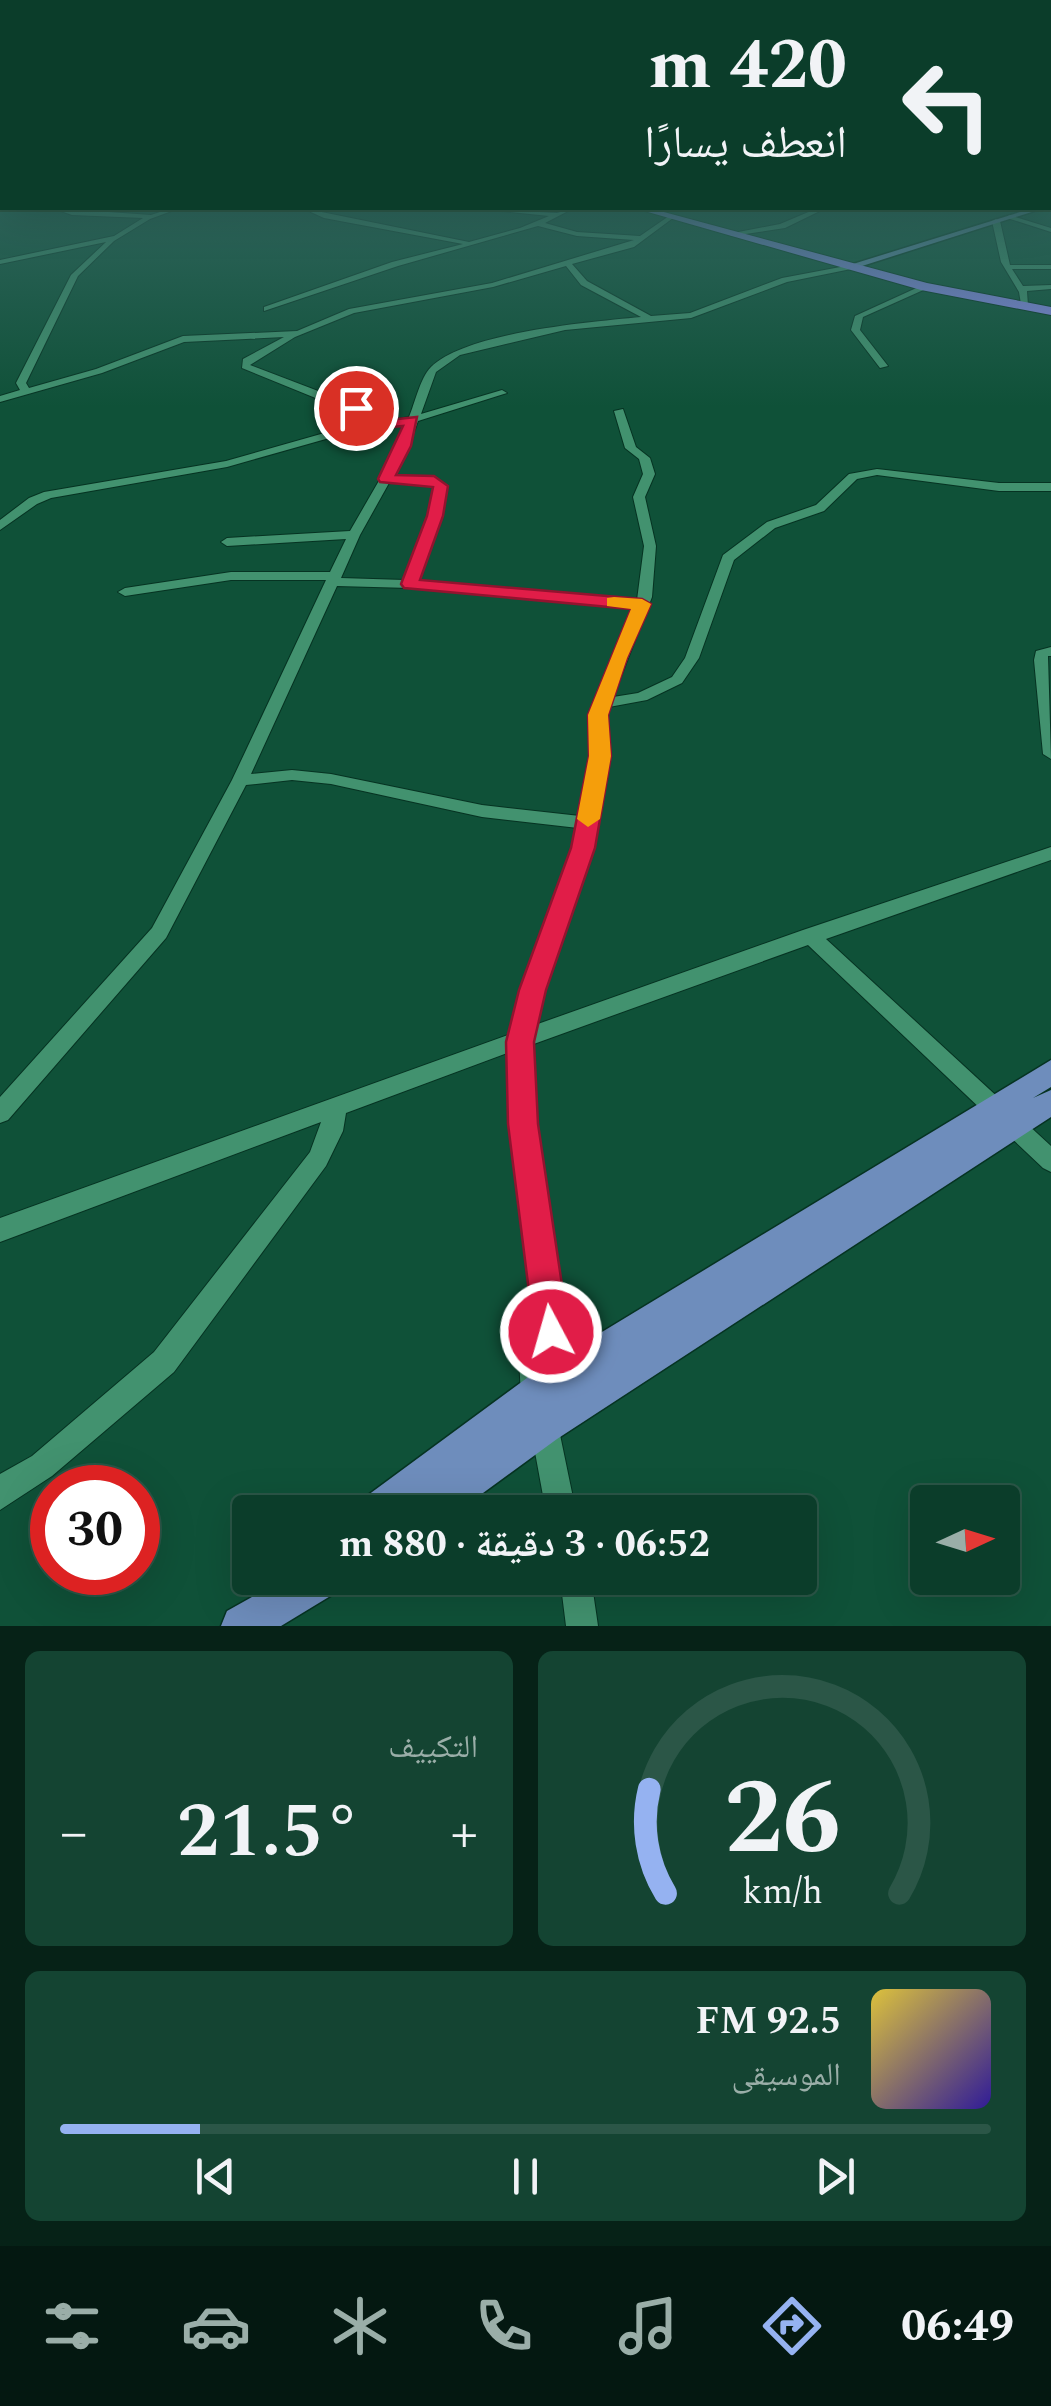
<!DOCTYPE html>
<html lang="ar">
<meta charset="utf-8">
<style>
body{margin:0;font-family:Spectral,"Noto Naskh Arabic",serif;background:#144432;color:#f1f3f6;direction:rtl;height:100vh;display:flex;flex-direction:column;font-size:38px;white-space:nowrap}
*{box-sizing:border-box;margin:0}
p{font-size:32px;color:#9aaea8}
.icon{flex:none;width:55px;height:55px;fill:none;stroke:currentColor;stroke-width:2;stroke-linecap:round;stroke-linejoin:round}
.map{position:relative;height:1626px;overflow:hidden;direction:ltr}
.side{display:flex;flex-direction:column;gap:25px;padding:25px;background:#062217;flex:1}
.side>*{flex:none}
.guide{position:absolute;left:0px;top:0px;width:1052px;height:210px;box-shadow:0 10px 40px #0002,0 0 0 2px #2b5647;direction:rtl;background:#0b3d2a;color:#f1f3f6;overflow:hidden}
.needle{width:65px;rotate:86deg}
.controls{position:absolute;left:910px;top:1485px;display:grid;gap:20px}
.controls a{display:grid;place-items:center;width:110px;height:110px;border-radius:10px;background:#0b3d2a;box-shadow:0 10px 40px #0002,0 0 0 2px #2b5647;font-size:50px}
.speed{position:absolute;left:30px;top:1465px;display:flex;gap:20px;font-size:50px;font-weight:700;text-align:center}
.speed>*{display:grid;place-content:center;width:130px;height:130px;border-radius:50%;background:#0b3d2a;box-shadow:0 10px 40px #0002,0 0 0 2px #2b5647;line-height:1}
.speed .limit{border:15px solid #d22;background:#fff;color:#111}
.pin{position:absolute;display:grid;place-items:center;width:85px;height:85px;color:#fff;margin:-42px;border:5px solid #fff;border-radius:50%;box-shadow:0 2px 10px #0007}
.me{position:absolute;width:110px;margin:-55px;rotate:354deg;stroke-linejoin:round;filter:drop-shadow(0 0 8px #0008)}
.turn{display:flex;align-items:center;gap:35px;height:210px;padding:0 40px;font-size:45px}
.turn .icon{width:130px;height:130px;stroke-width:2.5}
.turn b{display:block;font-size:70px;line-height:85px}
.big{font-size:75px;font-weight:700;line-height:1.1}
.side .tile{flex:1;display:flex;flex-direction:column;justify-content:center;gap:15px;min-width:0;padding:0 35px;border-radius:15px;background:#144432}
.side .dial{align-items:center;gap:0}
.dial svg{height:260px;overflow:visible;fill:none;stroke:#2b5647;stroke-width:7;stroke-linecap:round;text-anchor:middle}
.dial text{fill:#f1f3f6;stroke:none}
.song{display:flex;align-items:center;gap:30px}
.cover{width:120px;height:120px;border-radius:15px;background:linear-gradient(135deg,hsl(50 70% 55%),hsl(250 70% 35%))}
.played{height:10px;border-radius:5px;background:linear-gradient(90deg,#95b2f1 15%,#2b5647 15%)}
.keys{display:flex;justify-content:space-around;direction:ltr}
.heat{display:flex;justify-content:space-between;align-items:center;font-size:55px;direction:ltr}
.side .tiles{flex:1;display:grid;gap:25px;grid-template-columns:1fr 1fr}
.tile:last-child{grid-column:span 2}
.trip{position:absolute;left:232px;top:1495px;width:585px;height:100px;border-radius:10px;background:#0b3d2a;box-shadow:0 10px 40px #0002,0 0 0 2px #2b5647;font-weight:700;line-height:100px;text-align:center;direction:rtl}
.menu{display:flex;height:160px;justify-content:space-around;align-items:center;background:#041811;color:#9aaea8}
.menu .icon{width:70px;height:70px}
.menu .active{color:#95b2f1}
.menu b{font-size:45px;color:#f1f3f6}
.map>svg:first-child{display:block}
</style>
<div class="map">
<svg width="1051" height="1626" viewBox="0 0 1051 1626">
<rect width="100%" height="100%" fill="#0f5138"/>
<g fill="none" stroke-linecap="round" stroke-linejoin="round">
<defs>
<path id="minor" d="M1050 189H1051V193H1050Z
M52 208 151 215 172 208H180L150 219 114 241 78 276 26 383 29 388 96 369 183 336 297 331 349 309 492 283 634 240 577 236 538 226 398 266 264 311V307L392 262 463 244 324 218 302 208 469 242 520 228 549 216 471 208 557 213 574 208 545 223 577 232 640 236 669 216H673V218L634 247 572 264 587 281 651 316 690 313 782 278 851 265V269L787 282 691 318 565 330 460 355 436 372 421 414 502 390 507 393 418 421 409 446 393 476 434 477 446 486 441 516 418 581 637 600 644 546 633 497 643 474 639 459 625 448 614 411 623 409 636 447 650 458 655 474 645 497 656 546 652 597 613 697 638 693 672 677 685 658 723 555 767 522 816 505 849 474 877 469 999 483H1051V491H999L877 475 857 479 824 511 775 528 734 560 699 658 682 683 647 700 609 707 606 715 608 756 592 848 543 990 535 1025 803 930 1051 847V860L826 939 1051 1146V1172L1043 1168 808 945 531 1045 535 1124 564 1332 547 1362 549 1395 545 1405 535 1409 525 1405 521 1395 519 1359 537 1329 511 1124 510 1052 346 1113 343 1131 326 1166 174 1372 52 1476 0 1510V1474L32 1456 154 1352 310 1152 321 1122 0 1242V1218L511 1034 523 990 574 848 578 828 482 817 331 784 292 780 246 785 166 938 8 1120 0 1123V1097L152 928 232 780 326 580H231L125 596 118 592 125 588 231 572H330L346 539 227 546 221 542 227 538 350 531 399 446 407 424 340 435 227 467 51 498 37 504 0 530V520L29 498 44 492 226 461 335 430 377 423 242 368 243 359 284 337 184 342 102 373 0 402V396L20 390 16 383 71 275 106 242 0 264V260L114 236 143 218 72 215ZM566 266 581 285 641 317C590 322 467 332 431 367 420 378 415 403 409 417L387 421 381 415 250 365 295 337 354 313 493 287ZM389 483H431L434 487 429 516 405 580 341 578 360 535ZM337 586 410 588 634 608 590 715 592 756 580 816 482 805 331 774 292 770 251 774Z
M818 208H826L785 228 732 236 728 234 780 224Z
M1009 215 1051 228V232L1007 218Z
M996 219 1000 221 1010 265H1051V269H1012L1023 286 1051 285V289L1027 291 1028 306 1021 304 1019 292 1001 262 992 221Z
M923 285 930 287 863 317 860 330 888 366 880 368 851 330 855 316Z
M1051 647V656H1048L1051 759 1043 754 1034 660 1036 651Z
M544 1411 554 1415 558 1425 576 1512H546L530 1425 534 1415Z
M560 1578H591L598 1626H566Z"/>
<path id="major" d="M1033 208H1044L862 266 853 264Z
M1051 1060V1087L1033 1098 1051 1090V1117L557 1439 457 1512H359L364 1498 531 1375Z
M286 1578H343L337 1592 281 1626H221L227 1611Z"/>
<path id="highway" d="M634 208H649L927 283 1051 307V315L921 290Z"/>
</defs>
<use href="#minor" stroke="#063322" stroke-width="2"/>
<use href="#major" stroke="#063322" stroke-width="3"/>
<use href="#highway" stroke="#063322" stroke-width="2"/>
<use href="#minor" fill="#42926f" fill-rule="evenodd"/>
<use href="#major" fill="#6e8dbc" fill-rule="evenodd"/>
<use href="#highway" fill="#8c89ef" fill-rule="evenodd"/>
</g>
<linearGradient id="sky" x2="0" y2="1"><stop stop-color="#082d1f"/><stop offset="0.44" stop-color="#31655e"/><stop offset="1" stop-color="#31655e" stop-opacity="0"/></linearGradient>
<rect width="1051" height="407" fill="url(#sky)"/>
<path fill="#e11d48" stroke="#92132f" stroke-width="2.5" d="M352 405 382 414 388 420 417 417 411 446 396 475 434 476 448 486 443 516 420 580 642 599 651 604 627 658 608 715 611 756 595 848 546 990 534 1042 538 1124 569 1332 564 1344 551 1349 539 1344 534 1332 508 1124 506 1042 519 990 571 848 589 756 588 715 631 609 404 588 401 584 427 516 433 487 380 482 378 479 403 426 380 428 372 420 352 411Z"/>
<path fill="#f59e0b" d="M614 597 642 599 651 604 627 658 608 715 611 756 600 819 588 827 577 819 589 756 588 715 631 609 607 606V598Z"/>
</svg>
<div class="controls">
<a><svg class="needle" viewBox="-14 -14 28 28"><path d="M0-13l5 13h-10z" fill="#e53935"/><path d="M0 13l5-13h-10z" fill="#9aaea8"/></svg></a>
</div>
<div class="speed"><div class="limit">30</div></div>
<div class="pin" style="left:356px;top:408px;background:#d93025"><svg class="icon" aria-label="arrive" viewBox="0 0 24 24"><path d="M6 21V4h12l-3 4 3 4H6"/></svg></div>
<svg class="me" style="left:551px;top:1332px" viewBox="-20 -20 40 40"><circle r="17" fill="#e11d48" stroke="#fff" stroke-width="3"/><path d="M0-11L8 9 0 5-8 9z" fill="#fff"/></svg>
<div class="trip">06:52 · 3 دقيقة · 880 m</div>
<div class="guide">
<div class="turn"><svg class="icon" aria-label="left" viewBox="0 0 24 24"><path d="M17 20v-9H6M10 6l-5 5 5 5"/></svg><div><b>420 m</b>انعطف يسارًا</div></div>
</div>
</div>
<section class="side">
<div class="tiles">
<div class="tile dial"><svg viewBox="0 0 100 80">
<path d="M14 69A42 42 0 1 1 86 69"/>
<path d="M14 69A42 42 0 0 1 9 37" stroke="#95b2f1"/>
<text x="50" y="56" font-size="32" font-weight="700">26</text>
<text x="50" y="72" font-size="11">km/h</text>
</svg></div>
<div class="tile"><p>التكييف</p>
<div class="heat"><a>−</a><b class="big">21.5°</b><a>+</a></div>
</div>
<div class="tile">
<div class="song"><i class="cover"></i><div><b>92.5 FM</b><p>الموسيقى</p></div></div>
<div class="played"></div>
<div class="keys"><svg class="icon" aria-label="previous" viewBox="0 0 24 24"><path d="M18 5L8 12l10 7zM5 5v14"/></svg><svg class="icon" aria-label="pause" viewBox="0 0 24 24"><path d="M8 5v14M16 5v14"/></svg><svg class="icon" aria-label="next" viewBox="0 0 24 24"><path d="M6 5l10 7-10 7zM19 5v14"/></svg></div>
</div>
</div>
</section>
<nav class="menu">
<b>06:49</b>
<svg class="icon active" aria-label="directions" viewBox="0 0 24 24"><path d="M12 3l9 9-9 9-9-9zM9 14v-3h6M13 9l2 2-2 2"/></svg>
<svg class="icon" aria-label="music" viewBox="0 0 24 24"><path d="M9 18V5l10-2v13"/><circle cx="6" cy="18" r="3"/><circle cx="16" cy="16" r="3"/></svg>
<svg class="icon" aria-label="phone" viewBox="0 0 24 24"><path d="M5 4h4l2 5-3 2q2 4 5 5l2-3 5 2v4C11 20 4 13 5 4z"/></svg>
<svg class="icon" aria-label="climate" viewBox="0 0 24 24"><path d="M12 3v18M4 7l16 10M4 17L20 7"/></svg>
<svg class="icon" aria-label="car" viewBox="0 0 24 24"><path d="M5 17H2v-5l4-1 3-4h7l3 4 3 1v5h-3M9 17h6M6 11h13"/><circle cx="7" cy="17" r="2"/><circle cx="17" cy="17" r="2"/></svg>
<svg class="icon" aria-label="filters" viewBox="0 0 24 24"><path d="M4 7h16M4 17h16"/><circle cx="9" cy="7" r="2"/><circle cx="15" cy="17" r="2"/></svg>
</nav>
